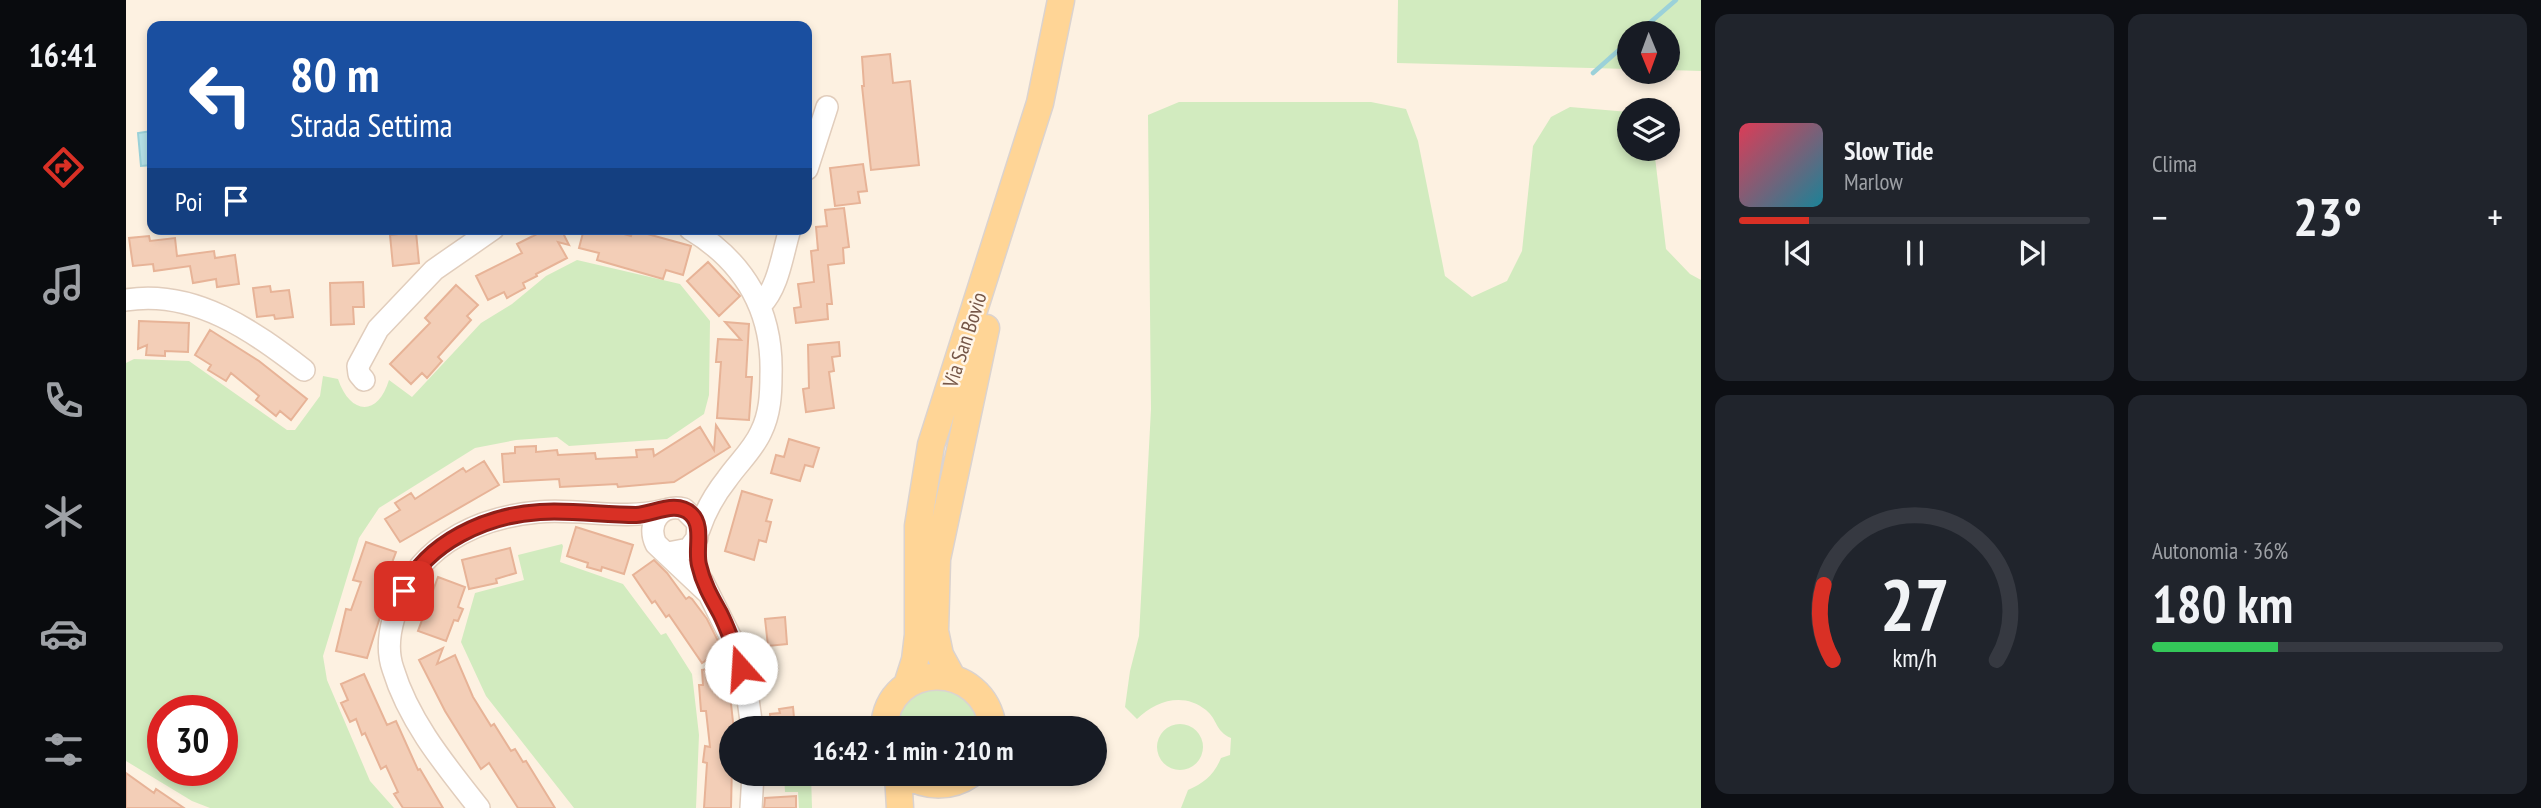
<!DOCTYPE html>
<html lang="it">
<meta charset="utf-8">
<style>
body{margin:0;font-family:"PT Sans Narrow",sans-serif;background:#20242c;color:#f1f3f6;height:100vh;display:flex;flex-direction:column;font-size:26px;white-space:nowrap}
*{box-sizing:border-box;margin:0}
p{font-size:23px;color:#9ea1a6}
.icon{flex:none;width:38px;height:38px;fill:none;stroke:currentColor;stroke-width:2;stroke-linecap:round;stroke-linejoin:round}
.map{position:relative;flex:1;overflow:hidden}
.details{display:flex;flex-direction:column;gap:14px;padding:14px;background:#0d0f14;width:840px}
.details>*{flex:none}
.banner{position:absolute;left:21px;top:21px;width:665px;height:214px;border-radius:14px;box-shadow:0 4px 10px #0003;background:#1a4fa0;color:#fff;overflow:hidden}
.needle{width:46px;rotate:179deg}
.controls{position:absolute;left:1491px;top:21px;display:grid;gap:14px}
.controls a{display:grid;place-items:center;width:63px;height:63px;border-radius:50%;background:#171b24;box-shadow:0 4px 10px #0003;font-size:35px}
.speed{position:absolute;left:21px;top:695px;display:flex;gap:14px;font-size:35px;font-weight:700;text-align:center}
.speed>*{display:grid;place-content:center;width:91px;height:91px;border-radius:50%;background:#171b24;box-shadow:0 4px 10px #0003;line-height:1}
.speed .limit{border:10px solid #d22;background:#fff;color:#111}
.pin{position:absolute;display:grid;place-items:center;width:60px;height:60px;color:#fff;margin:-30px;border-radius:14px;box-shadow:0 4px 10px #0006}
.me{position:absolute;width:77px;margin:-38px;rotate:341deg;stroke-linejoin:round;filter:drop-shadow(0 0 5px #0008)}
.turn{display:flex;align-items:center;gap:24px;height:147px;padding:0 28px;font-size:32px}
.turn .icon{width:91px;height:91px;stroke-width:2.5}
.turn b{display:block;font-size:49px;line-height:60px}
.then{display:flex;align-items:center;height:66px;padding:0 28px;background:#0003;gap:14px;font-size:26px}
.big{font-size:52px;font-weight:700;line-height:1.1}
.details .widget{flex:1;display:flex;flex-direction:column;justify-content:center;gap:10px;min-width:0;padding:0 24px;border-radius:14px;background:#20242c}
.details .dial{align-items:center;gap:0}
.dial svg{height:182px;overflow:visible;fill:none;stroke:#363941;stroke-width:7;stroke-linecap:round;text-anchor:middle}
.dial text{fill:#f1f3f6;stroke:none}
.song{display:flex;align-items:center;gap:21px}
.cover{width:84px;height:84px;border-radius:10px;background:linear-gradient(135deg,hsl(350 70% 55%),hsl(190 70% 35%))}
.played{height:7px;border-radius:4px;background:linear-gradient(90deg,#d93025 20%,#363941 20%)}
.keys{display:flex;justify-content:space-around;direction:ltr}
.heat{display:flex;justify-content:space-between;align-items:center;font-size:38px;direction:ltr}
.charge{height:10px;border-radius:5px;background:linear-gradient(90deg,#34c759 36%,#363941 0)}
.details .tiles{flex:1;display:grid;gap:14px;grid-template-columns:repeat(2,1fr)}
.trip{position:absolute;left:593px;top:716px;width:388px;height:70px;border-radius:35px;background:#171b24;box-shadow:0 4px 10px #0003;font-weight:700;line-height:70px;text-align:center}
main{display:flex;flex:1;min-height:0}
.menu{display:flex;flex-direction:column;width:126px;justify-content:space-around;align-items:center;background:#090b0e;color:#9ea1a6}
.menu .icon{width:49px;height:49px}
.menu .current{color:#d93025}
.menu b{font-size:32px;color:#f1f3f6}
.map>svg:first-child{display:block}
</style>
<main>
<nav class="menu">
<b>16:41</b>
<svg class="icon current" aria-label="directions" viewBox="0 0 24 24"><path d="M12 3l9 9-9 9-9-9zM9 14v-3h6M13 9l2 2-2 2"/></svg>
<svg class="icon" aria-label="music" viewBox="0 0 24 24"><path d="M9 18V5l10-2v13"/><circle cx="6" cy="18" r="3"/><circle cx="16" cy="16" r="3"/></svg>
<svg class="icon" aria-label="phone" viewBox="0 0 24 24"><path d="M5 4h4l2 5-3 2q2 4 5 5l2-3 5 2v4C11 20 4 13 5 4z"/></svg>
<svg class="icon" aria-label="climate" viewBox="0 0 24 24"><path d="M12 3v18M4 7l16 10M4 17L20 7"/></svg>
<svg class="icon" aria-label="car" viewBox="0 0 24 24"><path d="M5 17H2v-5l4-1 3-4h7l3 4 3 1v5h-3M9 17h6M6 11h13"/><circle cx="7" cy="17" r="2"/><circle cx="17" cy="17" r="2"/></svg>
<svg class="icon" aria-label="filters" viewBox="0 0 24 24"><path d="M4 7h16M4 17h16"/><circle cx="9" cy="7" r="2"/><circle cx="15" cy="17" r="2"/></svg>
</nav>
<div class="map">
<svg width="1575" height="808" viewBox="0 0 1575 808">
<rect width="100%" height="100%" fill="#fdf1e1"/>
<path fill="#d2ebbf" fill-rule="evenodd" d="M1272 0H1575V71L1542 70V33H1503V69L1271 63Z
M1053 102H1245L1280 109 1292 141 1319 276 1346 297 1381 281 1396 251 1407 146 1425 117 1444 107 1503 112V149H1528L1540 249 1564 274 1575 280V808H1055L1062 790C1078 783 1088 775 1095 758L1104 755 1105 738C1089 731 1092 720 1080 710 1058 692 1030 700 1011 719L999 707 1004 671 1013 636 1025 409 1022 115Z
M451 260 554 284 584 321 583 395 578 414 541 439 443 446 431 437 390 440 349 448 253 508 233 538 197 656 201 680 244 781 268 808H84L66 801 0 761V363L8 359 63 361 161 430H169L194 396 197 376 212 379C224 415 252 417 263 380L286 397 355 323 386 304 420 276ZM37 710H96V770H37Z
M436 544 437 546 434 562 497 584 535 635 540 633 566 674 573 735 570 808H448L360 696 335 642 349 593 398 580 392 555Z
M793 688 837 691 859 728H766L771 708Z
M1031 747a23 23 0 1 1 46 0a23 23 0 1 1-46 0Z
M658 774H685L686 808H673L672 792H659Z"/>
<path fill="#b5e1e7" stroke="#9bd1d9" stroke-width="2" d="M26 131V165L15 166 12 133Z"/>
<g fill="none" stroke-linecap="round" stroke-linejoin="round">
<path stroke="#9bd1d9" stroke-width="4.5" d="M1512 33 1550 0
M1467 73 1503 41"/>
</g>
<path fill="#f3ceb7" stroke="#e7b397" stroke-width="2" d="M764 54 767 83 784 81 793 165 745 170 736 86H738L736 57Z
M737 164 741 191 732 192 734 203 709 206 704 168Z
M718 208 723 247 717 248 718 263 702 265 706 304H701L702 319 670 323 668 308 675 307 672 284 688 282 685 251 692 250 690 227 701 226 699 210Z
M401 229H435L443 245 432 242 441 258 410 274 411 276 397 283 399 288 381 298 378 292 362 300 350 276 396 253 391 244 409 235 401 233Z
M458 229H480L505 236 507 230 565 246 557 275 540 270 537 279 471 260 473 253 453 248Z
M290 232 293 263 267 266 264 235Z
M23 236 24 241 49 238 51 256 88 251 89 258 109 255 113 284 91 287 90 279 67 283 64 266 28 271 27 264 7 266 3 238Z
M582 262 614 296 593 316 561 281Z
M237 282 238 307H227L228 324 205 325 204 283Z
M330 285 352 305 341 316 345 320 312 357 316 361 301 378 296 373 285 384 264 364 304 323 299 318Z
M144 286 145 292 163 290 167 317 149 319 148 315 131 317 127 288Z
M13 321 63 323 62 352 39 351V356L20 355 21 345 12 349Z
M599 322 623 324 620 377H626L623 420 591 418 595 362H590L592 339 615 340Z
M84 330 133 361 181 399 165 420 154 411 150 416 130 400 133 396 105 373 100 381 82 370 85 365 69 355Z
M713 342 714 356 706 357 708 371 703 372 708 408 680 412 677 389 683 388 682 345Z
M590 425 604 447 548 482 492 487 491 484 434 487 433 479 378 482 376 454 389 453V447L410 446V452L431 450 432 455 469 453 470 459 511 457 510 450 527 449 528 456 574 427 588 450Z
M663 439 693 448 687 467 679 465 674 481 645 473 650 455 658 457Z
M358 461 373 485 274 542 259 519 274 510 269 503 285 493 289 499 337 468 340 472Z
M616 491 646 500 640 521 645 522 640 542 633 540 628 560 599 551Z
M450 527 507 545 498 574 476 567 475 571 461 567 462 563 441 556Z
M240 542 270 552 261 576 264 577 258 594 261 595 241 658 210 651 220 609 225 610 235 582 227 580Z
M384 548 390 573 370 579 371 583 343 589 336 560Z
M528 560 541 573 560 599 563 597 566 599 581 619 596 649 576 663 543 615 540 617 529 601 526 603 507 575Z
M312 577 339 587 332 607 337 609 332 621 328 620 320 641 292 631Z
M659 617 661 644 642 646 639 619Z
M317 648 311 664 329 655 347 697 365 726 368 724 385 751 389 749 397 762 400 761 429 808H392L363 763 355 769 319 711 293 660Z
M601 667 607 722 605 808H578L581 763 577 762 579 746 584 747 580 711H575L573 685H577L576 670Z
M238 674 261 725 270 721 292 770 294 769 317 808H277L268 794 272 792 260 766 255 769 239 733 236 735 230 719 224 722 215 703 222 700 215 684Z
M667 707 669 728H645L644 714 654 713 653 709Z
M0 773 28 793 30 789 58 808H0Z
M670 796V808H638L639 798Z"/>
<g fill="none" stroke-linecap="round" stroke-linejoin="round">
<defs>
<path id="minor" d="M681 169 701 107
M564 229C619 262 647 311 645 375 645 394 644 414 635 432 627 450 612 463 601 479 589 494 579 512 573 530
M0 300C69 289 127 331 178 370
M635 305C653 286 656 255 664 229
M238 380 233 374 232 366 252 329 308 270 367 229
M542 553 563 549 571 538 572 523 558 509C535 503 520 523 530 544L582 593
M577 582 608 644 620 685 626 728
M353 808C320 766 283 722 267 669 261 652 263 634 268 617 286 550 346 518 412 512 455 508 496 521 538 510
M625 808 627 774"/>
<path id="major" d="M826 677 814 655 809 631 811 559 860 328
M781 685 789 660 792 635V526L805 445 914 103 935 0
M758 728C762 660 858 659 867 728
M772 774 774 808
M779 774C800 788 825 788 845 774"/>
</defs>
<use href="#minor" stroke="#e1cdbc" stroke-width="24"/>
<use href="#major" stroke="#dbd3cf" stroke-width="29"/>
<use href="#minor" stroke="#fff" stroke-width="21"/>
<use href="#major" stroke="#ffd596" stroke-width="26"/>
</g>
<g fill="none" stroke-linecap="round" stroke-linejoin="round">
<defs>
<path id="route" d="M278 591C301 542 361 515 414 512 446 510 478 515 510 515 528 514 550 500 565 514 578 526 569 549 573 565 577 583 585 597 594 613 603 631 609 649 615 668"/>
</defs>
<use href="#route" stroke="#8d1f18" stroke-width="18"/>
<use href="#route" stroke="#d93025" stroke-width="12"/>
</g>
<g text-anchor="middle" stroke-width="5" stroke-linejoin="round" paint-order="stroke">
<g font-size="21" fill="#755647" stroke="#fff5e8">
<text transform="translate(839 340) rotate(-72)" y="7">Via San Bovio</text>
</g>
</g>
</svg>
<div class="controls">
<a><svg class="needle" viewBox="-14 -14 28 28"><path d="M0-13l5 13h-10z" fill="#e53935"/><path d="M0 13l5-13h-10z" fill="#9ea1a6"/></svg></a>
<a><svg class="icon" aria-label="layers" viewBox="0 0 24 24"><path d="M12 4l9 5-9 5-9-5zM3 14l9 5 9-5"/></svg></a>
</div>
<div class="speed"><div class="limit">30</div></div>
<div class="pin" style="left:278px;top:591px;background:#d93025"><svg class="icon" aria-label="arrive" viewBox="0 0 24 24"><path d="M6 21V4h12l-3 4 3 4H6"/></svg></div>
<svg class="me" style="left:615px;top:668px" viewBox="-20 -20 40 40"><circle r="19" fill="#fff"/><path d="M0-13L10 11 0 6-10 11z" fill="#d93025"/></svg>
<div class="trip">16:42 · 1 min · 210 m</div>
<div class="banner">
<div class="turn"><svg class="icon" aria-label="left" viewBox="0 0 24 24"><path d="M17 20v-9H6M10 6l-5 5 5 5"/></svg><div><b>80 m</b>Strada Settima</div></div>
<div class="then">Poi<svg class="icon" aria-label="arrive" viewBox="0 0 24 24"><path d="M6 21V4h12l-3 4 3 4H6"/></svg></div>
</div>
</div>
<section class="details">
<div class="tiles">
<div class="widget">
<div class="song"><i class="cover"></i><div><b>Slow Tide</b><p>Marlow</p></div></div>
<div class="played"></div>
<div class="keys"><svg class="icon" aria-label="previous" viewBox="0 0 24 24"><path d="M18 5L8 12l10 7zM5 5v14"/></svg><svg class="icon" aria-label="pause" viewBox="0 0 24 24"><path d="M8 5v14M16 5v14"/></svg><svg class="icon" aria-label="next" viewBox="0 0 24 24"><path d="M6 5l10 7-10 7zM19 5v14"/></svg></div>
</div>
<div class="widget"><p>Clima</p>
<div class="heat"><a>−</a><b class="big">23°</b><a>+</a></div>
</div>
<div class="widget dial"><svg viewBox="0 0 100 80">
<path d="M14 69A42 42 0 1 1 86 69"/>
<path d="M14 69A42 42 0 0 1 10 36" stroke="#d93025"/>
<text x="50" y="56" font-size="32" font-weight="700">27</text>
<text x="50" y="72" font-size="11">km/h</text>
</svg></div>
<div class="widget"><p>Autonomia · 36%</p><b class="big">180 km</b><div class="charge"></div></div>
</div>
</section>
</main>
